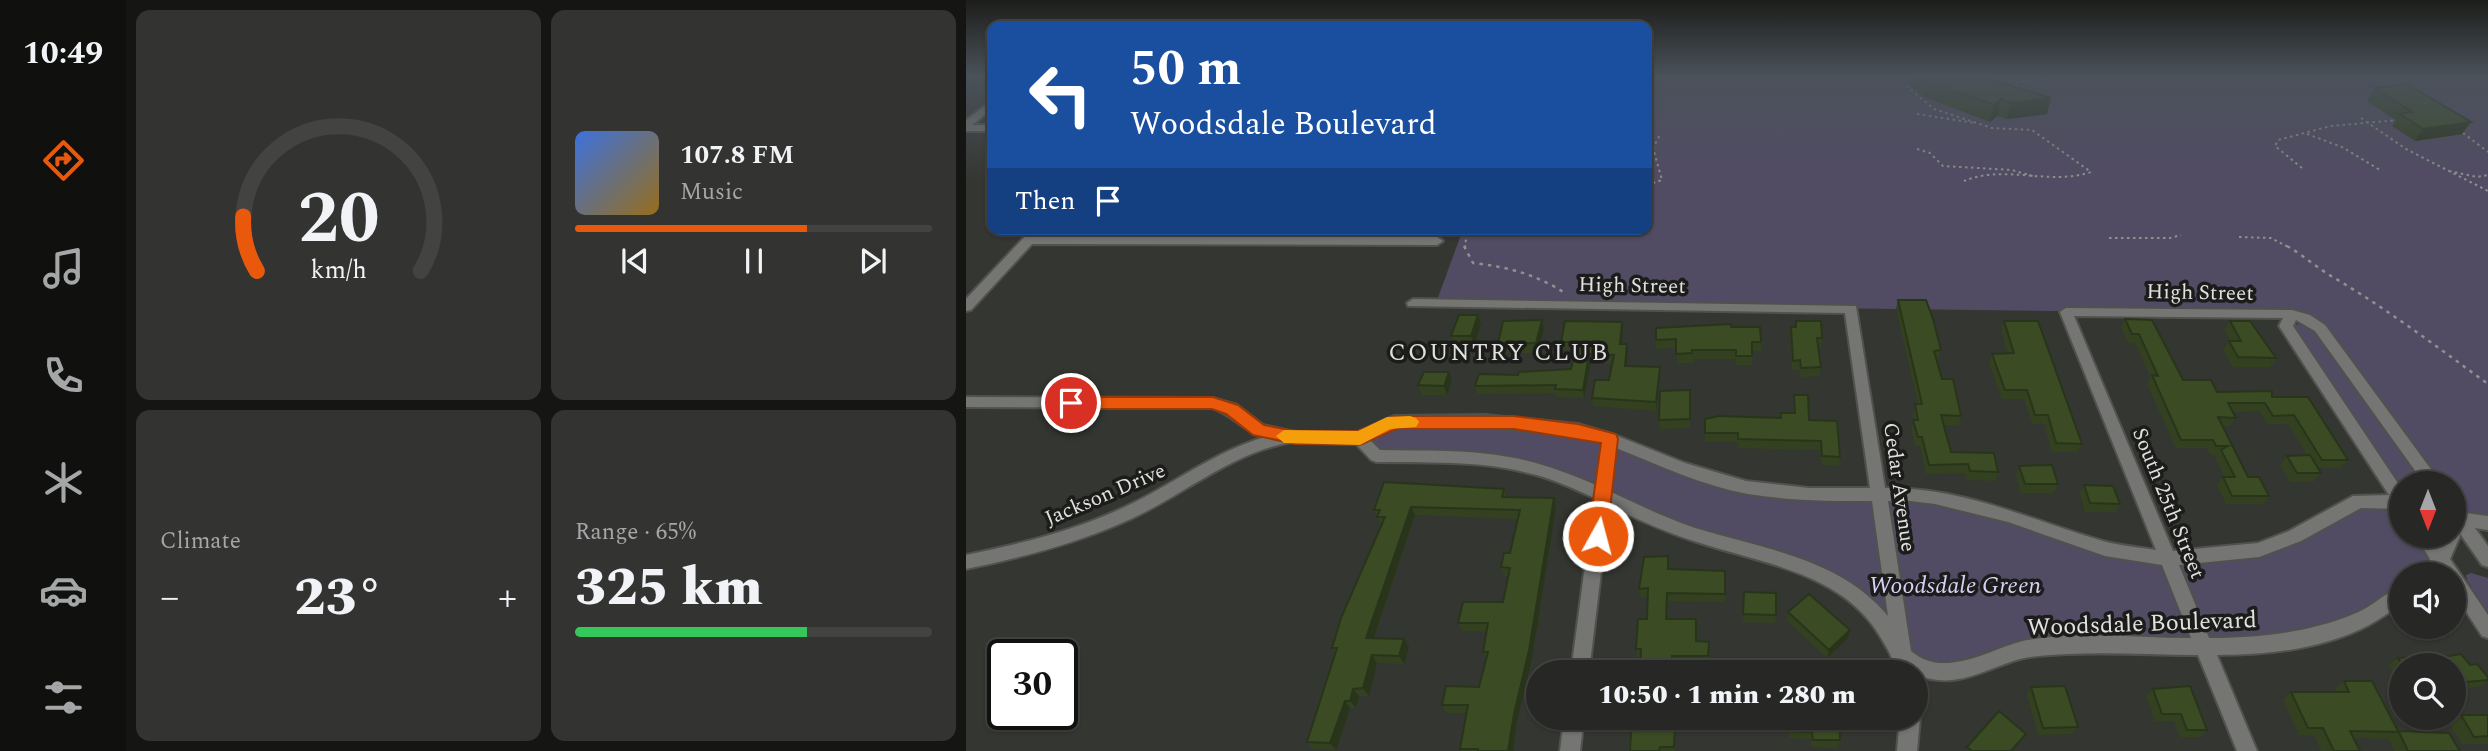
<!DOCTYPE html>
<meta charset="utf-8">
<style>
body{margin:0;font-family:Spectral,serif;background:#333432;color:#f1f3f6;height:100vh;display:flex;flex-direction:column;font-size:26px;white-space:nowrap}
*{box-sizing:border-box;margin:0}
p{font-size:23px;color:#a4a6a7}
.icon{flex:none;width:38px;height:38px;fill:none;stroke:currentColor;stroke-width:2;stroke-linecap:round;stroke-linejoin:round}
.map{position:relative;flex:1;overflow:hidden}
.details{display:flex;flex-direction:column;gap:10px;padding:10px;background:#151614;width:840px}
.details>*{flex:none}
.banner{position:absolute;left:21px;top:21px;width:665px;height:214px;border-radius:14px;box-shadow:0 2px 5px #0004,0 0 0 2px #434442;background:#1a4fa0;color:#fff;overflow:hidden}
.needle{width:46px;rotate:180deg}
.fabs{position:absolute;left:1423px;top:471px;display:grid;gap:14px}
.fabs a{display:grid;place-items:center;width:77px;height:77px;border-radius:50%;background:#272825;box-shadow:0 2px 5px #0004,0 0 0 2px #434442;font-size:35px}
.speed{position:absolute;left:21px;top:639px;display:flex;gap:14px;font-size:35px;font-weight:700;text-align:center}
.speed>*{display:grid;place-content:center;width:91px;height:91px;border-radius:50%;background:#272825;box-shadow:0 2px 5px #0004,0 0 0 2px #434442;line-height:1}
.speed .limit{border:4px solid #111;border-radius:10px;background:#fff;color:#111}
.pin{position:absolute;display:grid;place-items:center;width:60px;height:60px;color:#fff;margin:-30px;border:4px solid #fff;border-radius:50%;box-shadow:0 2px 7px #0007}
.me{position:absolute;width:77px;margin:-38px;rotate:7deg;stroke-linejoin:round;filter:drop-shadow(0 0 5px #0008)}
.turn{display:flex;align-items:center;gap:24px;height:147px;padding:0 28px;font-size:32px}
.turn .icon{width:91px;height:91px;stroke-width:2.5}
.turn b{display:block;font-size:49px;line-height:60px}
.then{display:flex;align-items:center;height:66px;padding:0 28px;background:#0003;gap:14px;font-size:26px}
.big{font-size:52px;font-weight:800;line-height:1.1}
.details .tile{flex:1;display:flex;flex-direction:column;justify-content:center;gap:10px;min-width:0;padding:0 24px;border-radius:14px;background:#333432}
.details .dial{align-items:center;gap:0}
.dial svg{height:182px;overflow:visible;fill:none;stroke:#434442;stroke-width:7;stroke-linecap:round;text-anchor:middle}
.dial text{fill:#f1f3f6;stroke:none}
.song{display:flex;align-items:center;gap:21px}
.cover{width:84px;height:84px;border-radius:10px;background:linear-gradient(135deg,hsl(220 70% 55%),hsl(40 70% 35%))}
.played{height:7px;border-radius:4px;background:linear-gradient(90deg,#ea580c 65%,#434442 65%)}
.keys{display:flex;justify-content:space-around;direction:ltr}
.heat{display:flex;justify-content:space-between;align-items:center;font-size:38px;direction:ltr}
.charge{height:10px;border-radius:5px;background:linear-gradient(90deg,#34c759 65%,#434442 0)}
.details .tiles{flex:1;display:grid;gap:10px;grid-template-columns:repeat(2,1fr)}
.trip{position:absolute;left:560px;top:660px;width:402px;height:70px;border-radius:35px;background:#272825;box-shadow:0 2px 5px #0004,0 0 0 2px #434442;font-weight:800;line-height:70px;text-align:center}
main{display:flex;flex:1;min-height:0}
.menu{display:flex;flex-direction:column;width:126px;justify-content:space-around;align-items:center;background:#10100f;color:#a4a6a7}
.menu .icon{width:49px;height:49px}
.menu .on{color:#ea580c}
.menu b{font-size:32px;color:#f1f3f6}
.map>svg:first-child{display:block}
</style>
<main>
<nav class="menu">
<b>10:49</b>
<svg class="icon on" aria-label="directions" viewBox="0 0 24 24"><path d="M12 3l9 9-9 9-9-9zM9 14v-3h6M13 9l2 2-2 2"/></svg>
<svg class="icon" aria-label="music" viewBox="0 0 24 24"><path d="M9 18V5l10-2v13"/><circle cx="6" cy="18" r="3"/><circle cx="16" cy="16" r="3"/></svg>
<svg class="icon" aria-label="phone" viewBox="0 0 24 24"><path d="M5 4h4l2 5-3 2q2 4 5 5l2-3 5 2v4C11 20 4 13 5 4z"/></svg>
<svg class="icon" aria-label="climate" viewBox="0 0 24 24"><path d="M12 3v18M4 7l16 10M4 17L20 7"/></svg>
<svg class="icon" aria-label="car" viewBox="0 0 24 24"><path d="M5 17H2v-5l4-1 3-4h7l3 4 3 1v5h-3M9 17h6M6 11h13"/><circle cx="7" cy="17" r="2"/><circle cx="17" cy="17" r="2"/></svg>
<svg class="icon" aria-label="filters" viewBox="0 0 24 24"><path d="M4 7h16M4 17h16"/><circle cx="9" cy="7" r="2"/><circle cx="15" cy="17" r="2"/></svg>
</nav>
<section class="details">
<div class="tiles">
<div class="tile dial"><svg viewBox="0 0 100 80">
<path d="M14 69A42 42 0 1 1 86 69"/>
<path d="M14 69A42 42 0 0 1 8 45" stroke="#ea580c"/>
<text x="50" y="56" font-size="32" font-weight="700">20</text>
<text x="50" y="72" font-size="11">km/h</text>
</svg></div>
<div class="tile">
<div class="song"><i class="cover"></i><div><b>107.8 FM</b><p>Music</p></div></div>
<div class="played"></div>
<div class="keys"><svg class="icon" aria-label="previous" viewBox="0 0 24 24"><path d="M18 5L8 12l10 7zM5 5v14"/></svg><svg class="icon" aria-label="pause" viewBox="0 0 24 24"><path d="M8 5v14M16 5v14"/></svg><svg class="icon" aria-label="next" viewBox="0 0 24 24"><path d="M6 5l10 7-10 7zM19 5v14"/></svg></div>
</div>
<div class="tile"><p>Climate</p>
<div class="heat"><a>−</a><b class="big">23°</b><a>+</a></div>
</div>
<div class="tile"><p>Range · 65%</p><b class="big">325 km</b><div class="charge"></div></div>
</div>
</section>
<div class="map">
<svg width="1522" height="751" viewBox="0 0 1522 751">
<rect width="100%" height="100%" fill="#343631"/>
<path fill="#524b64" d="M681 77H1522V523L1494 520 1488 511V483H1467L1354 328 1326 314 470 303 497 229H681Z
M1333 324 1350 331 1456 483 1435 484 1431 480 1329 330V325Z
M421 423 576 425 780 487 936 494 1169 554 1293 550 1393 501 1435 502V536H1458L1475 560 1460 574H1435V595L1350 635 1069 647 1013 665 953 668 873 585 740 538 566 467 410 456 394 438Z
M1505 573 1522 578V613L1501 580 1500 575Z"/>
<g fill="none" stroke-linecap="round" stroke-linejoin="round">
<defs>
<path id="minor" d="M26 101V109L6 125H26V131H0V120Z
M66 229H79L73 236 471 237 477 241 471 245 66 244 5 310 0 311V299Z
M447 299 890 306 919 488C998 487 1064 520 1137 541 1154 546 1172 547 1190 550L1094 312 1100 308 1326 310 1344 315 1359 325 1475 483H1458L1349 331 1330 320 1327 326 1435 488V509L1395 508 1335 541 1293 557 1213 565 1243 638C1292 638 1342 633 1388 614 1405 608 1418 593 1435 587V605C1425 611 1414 619 1403 625 1358 649 1301 655 1251 655L1291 751H1271L1232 655C1189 655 1146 652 1102 654 1086 655 1070 655 1054 659 1016 670 991 690 950 675V672H930C928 659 922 650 915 638 878 572 793 563 728 541 699 532 671 519 643 506L623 672H605L628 498C607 488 585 478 562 473 513 460 461 463 410 462L405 460 390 444C371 444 338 440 321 443 261 455 214 498 158 522 108 544 54 558 0 569V555C58 543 116 529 169 502 213 480 251 451 299 437 279 432 266 415 247 408L0 407V397L247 398 271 405 297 425 329 432H392L428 416 519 415 612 424 649 435 719 463 780 481 843 488H904L879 313 442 306 441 303ZM1108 316 1317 318 1313 326 1423 495 1387 496 1323 531 1292 543 1207 551ZM519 427 612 436 636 443 630 485C602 473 573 462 543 457 501 449 457 451 414 450L404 440 430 428ZM650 448C693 465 737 486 782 494 824 501 864 501 906 501L922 616C874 558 797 549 729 528 700 518 673 505 645 492ZM936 500 969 504 1042 522 1139 556 1196 565 1225 638C1174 638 1120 631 1068 639 1043 642 1021 656 996 661 977 665 960 664 945 651L922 501Z
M1488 504 1494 506 1499 513 1522 516V530L1509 528 1522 546V567L1516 565 1488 525Z
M1488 529 1492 531 1494 536 1484 559 1522 615V638L1516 636 1488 593V574H1451L1464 559 1450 536H1467L1474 545 1478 536H1488Z
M950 711 954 718 951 751H931L934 718H950Z
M598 718H618L614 751H594Z"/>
</defs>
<use href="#minor" stroke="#50524d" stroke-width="4"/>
<path stroke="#8f918e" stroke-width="2" stroke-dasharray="2.5 3.5" stroke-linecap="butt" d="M940 86 968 109 1026 128 1066 130 1125 172C1084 186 1038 164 998 181
M1050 88V82L1095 77
M951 114 1009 123
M1395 118 1440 149 1522 191
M1497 133 1522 152
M1341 134 1376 147 1414 170
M951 149 964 153 977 166 1046 170 1070 177
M1336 168 1309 146 1312 140 1365 126 1432 120
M1483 171 1511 177 1522 175
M681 185 696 180 687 148 695 133
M1273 237 1305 238 1324 248
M1143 238H1204L1215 235
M499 248 501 229"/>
<path stroke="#8f918e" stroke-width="2.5" stroke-dasharray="3.5 5" stroke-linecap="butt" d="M498 246 507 263C542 267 569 274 599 293
M1321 246C1337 255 1350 267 1365 276 1420 308 1471 347 1522 384
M658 293 681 287"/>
<use href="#minor" fill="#757674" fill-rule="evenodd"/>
</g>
<path fill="#334120" d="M944 77H1017L1081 114 1041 119 1031 116 1024 122 958 97 943 84Z
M1409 88 1496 134 1449 141 1426 126 1430 120 1401 101Z
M932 300 975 350 972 360H970L976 379 995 416 993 425H977L985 452 1032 472 1029 481 1001 480 999 473 960 474 954 446H949L945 429 948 420 947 413 949 404H952L930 309Z
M512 315 515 324 508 346 488 345 485 336Z
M1159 319 1217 380 1251 392 1306 397 1382 460 1375 468H1352L1355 473 1347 482H1324L1314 465 1321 456H1342L1322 424H1301L1293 411 1267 412 1270 418 1264 426H1256L1282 477 1303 496 1297 504H1260L1251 485 1257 477H1259L1249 458 1252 455H1245L1241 448H1210L1181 384 1185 378 1169 343H1162L1155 327Z
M830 321 856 338 855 347H852L855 367 854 376 834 377 833 370H826L824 336 825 327H830Z
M1038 321 1116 444 1111 452H1086L1078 424H1066L1058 399H1036L1023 363 1026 354H1042L1035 330Z
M1264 321 1310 358 1304 367H1267L1257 350 1263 341H1265L1258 330Z
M765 327 795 342V351H786V365H770V359H727V363H711L710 348 690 349V340Z
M578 329 572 353H534L532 344Z
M657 330 656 344H661L662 352 661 366 694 375 690 411 627 406 626 398 643 380 646 363H625L618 398 591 397 590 393 511 394 509 386 552 375 605 369 610 350H596L595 342Z
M483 372 486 381 481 395H456L452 385Z
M724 390V428L694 429 693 420Z
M828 395 843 420 874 457 873 465H855L854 450 772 448V442H739V419L814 418 828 413Z
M1053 466 1092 484 1088 493H1055L1050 475Z
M1118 485 1154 504 1149 512H1119L1114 494Z
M538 489 540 497 588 498 590 507 566 658 551 721 547 751H495L494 749 501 713H480L476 705 513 687 520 659 517 652 520 631H496L492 623 537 602 542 576H538L535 567 544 553 552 519 449 515 408 638 443 647 438 664 411 663 403 696H393L390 708H384L370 750 347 749 341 742 370 653 366 648 415 525 408 510Z
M702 556 703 569 759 571V602L702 601 701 619 730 641 743 642 742 664 707 663 671 657 670 649 681 619 682 597H674L673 589Z
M778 592 810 615 809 623 777 622Z
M822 612 884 630 882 638 861 658 821 621Z
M1432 658H1472L1504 665 1522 677V681L1513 687 1488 690V665H1435V686L1422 665Z
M1378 681 1432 731 1494 751H1428L1423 739 1388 738 1394 751H1355L1348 735H1333L1317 700 1325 692H1371L1369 688Z
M1065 687 1112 727 1106 734 1072 735 1061 695Z
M1187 689 1241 730 1234 737H1214L1208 721H1189L1180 696Z
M1495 715H1522V744H1496L1483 723Z
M666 718H697V726H709V751H664Z
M823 718H873L874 740 872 748 845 747V739L823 738Z"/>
<path fill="#29351a" d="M1085 98 1081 114 1041 119 1045 103Z
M1035 99 1031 116 1024 122 1028 105Z
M1505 122 1496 134 1449 141 1457 129Z
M512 315 515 324 508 346 505 336Z
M576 320 578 329 572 353 570 343Z
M656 322 657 330 655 352 654 344Z
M661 344 662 352 660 374 659 366Z
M623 354 625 363 618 398 617 390Z
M694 367V375L690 411V402Z
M483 372 486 381 481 395 478 386Z
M588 498 590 507 566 658 551 721 547 751H542L548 714Z
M445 507 449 515 405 646 400 638Z
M884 630 882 638 861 658 863 650Z
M438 639 443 647 438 664 433 656Z
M406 655 411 663 403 696 397 688Z
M387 689 393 696 390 708 384 701Z
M379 701 384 708 370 750 364 743Z"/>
<path fill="#3b4c25" stroke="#29351a" stroke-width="2" d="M957 77H1017L1085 98 1045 103 1035 99 1028 105 961 81Z
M1441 84 1505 122 1457 129 1434 114 1446 112 1409 88Z
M932 300H960L967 319 975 350 968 351 976 379H987L995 416 975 415 985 452 1028 453 1032 472 1004 471 1002 464 963 465 956 437H952L947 420H952L949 404H956Z
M493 315H512L505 336H485Z
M1159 319 1186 320 1217 380H1245L1251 392 1306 391V397H1342L1382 460H1356L1328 415 1307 416 1299 403H1262L1270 418 1252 417 1282 477H1293L1303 496H1266L1257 477H1269L1255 450 1262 446H1250L1247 440H1215L1186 375 1192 376 1173 334H1166Z
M576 320 570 343 532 344 537 321Z
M599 321 656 322 654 344H661L659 366 694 367 690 402 626 398 629 380H643L648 355 623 354 617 390 589 389 590 385 509 386 513 374 552 375 553 372 605 369 612 342H595Z
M830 321H855L856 338H851L855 367 835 368 834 360 827 361 825 327H830Z
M1038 321H1072L1116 444 1090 443 1082 415H1069L1061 390H1039L1026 354 1048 353Z
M1264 321H1284L1310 358 1272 357 1263 341H1275Z
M765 324V327H794L795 342H786V356H770V350H726V353L710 354V339L690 340V328Z
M458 372H483L478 386 452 385Z
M724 390V419L693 420 694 391Z
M828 395H842L843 420 871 421 874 457 856 456 855 441 772 439V433H739V419L753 416 815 418V413H829Z
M1344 455 1355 473H1331L1321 456Z
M1086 465 1092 484H1059L1053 466Z
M418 482 538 489 536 497 588 498 563 650 548 714 542 751H512V749H494L502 705H476L480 686 513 687 522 652H517L522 623H492L497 602H537L544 568 535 567 538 553H544L554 510 445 507 400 638 438 639 433 656 406 655 397 688 387 689 384 701H379L364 743 341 742 371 648H366L375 618 419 517H411L414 510H408Z
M1118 485 1147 486 1154 504 1124 503Z
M702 556V569L759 571V594L701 593 700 619H730V641L743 642 742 656H706V672H674L675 649H670L672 619H681L682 588 673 589 678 557Z
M778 592 810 593V615L777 614Z
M843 594 884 630 863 650 822 612Z
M1495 654 1504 665 1511 664 1522 677V680L1488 683V665H1437L1432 658 1470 655 1472 658Z
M878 662 879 672H849L848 663Z
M1378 681H1406L1432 731 1483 733 1494 751H1442L1433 732 1384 731 1394 751H1368L1357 728H1342L1325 692H1383Z
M1099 686 1112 727 1077 728 1065 687Z
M1224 686 1241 730H1221L1215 714H1196L1187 689Z
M1033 711 1060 734 1045 751H1006L1001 747Z
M1495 715H1522V736L1508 737Z
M666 718H696L695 726H709L708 747H694L693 751H664Z
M824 718H873L874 740H847L846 732 824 731Z"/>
<linearGradient id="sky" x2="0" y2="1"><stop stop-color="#1d1e1b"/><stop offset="0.42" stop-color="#4a525a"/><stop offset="1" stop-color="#4a525a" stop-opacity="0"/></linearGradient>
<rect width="1522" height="182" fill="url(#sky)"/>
<path fill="#ea580c" stroke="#983908" stroke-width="2" d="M105 397H247L272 405 298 425 329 431H392L428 416H548L612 424 650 434 652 439 641 536 638 542H625L622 536 635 443 548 429H430L394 445 329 444 287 435 260 414 246 409H105L97 403Z"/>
<path fill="#f59e0b" d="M444 416 450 418 453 422 450 427 424 429 394 445 318 443 310 436 318 430 392 431 421 417Z"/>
<g text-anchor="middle" stroke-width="7" stroke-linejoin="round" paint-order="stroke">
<g font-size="21" fill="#e0e2df" stroke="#1c1d1b">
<text transform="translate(666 285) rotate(1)" y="7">High Street</text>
<text transform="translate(1234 292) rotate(1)" y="7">High Street</text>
<text transform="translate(934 487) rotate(82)" y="7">Cedar Avenue</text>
<text transform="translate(139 494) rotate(-23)" y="7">Jackson Drive</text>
<text transform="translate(1203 503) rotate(68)" y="7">South 25th Street</text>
</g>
<g font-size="24" letter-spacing="2" fill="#e0e2df" stroke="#1c1d1b">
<text x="533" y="360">COUNTRY CLUB</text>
</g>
<g font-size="24" font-style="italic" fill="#dad1f9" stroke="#1c1d1b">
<text x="989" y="593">Woodsdale Green</text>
</g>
<g font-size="24" fill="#e0e2df" stroke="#1c1d1b">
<text transform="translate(1176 623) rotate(-2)" y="8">Woodsdale Boulevard</text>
</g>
</g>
</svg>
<div class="fabs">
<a><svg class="needle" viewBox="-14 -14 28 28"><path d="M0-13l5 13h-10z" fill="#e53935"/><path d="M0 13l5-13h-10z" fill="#a4a6a7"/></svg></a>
<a><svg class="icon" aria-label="sound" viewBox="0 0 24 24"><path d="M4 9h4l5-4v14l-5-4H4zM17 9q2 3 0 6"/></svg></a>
<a><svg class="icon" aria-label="search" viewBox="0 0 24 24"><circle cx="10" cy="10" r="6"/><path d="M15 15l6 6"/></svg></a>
</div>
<div class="speed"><div class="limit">30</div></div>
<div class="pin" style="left:105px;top:403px;background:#d93025"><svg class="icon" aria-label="arrive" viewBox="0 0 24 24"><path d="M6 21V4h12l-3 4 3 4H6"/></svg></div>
<svg class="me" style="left:632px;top:536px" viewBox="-20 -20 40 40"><circle r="17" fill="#ea580c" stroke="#fff" stroke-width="3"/><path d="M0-11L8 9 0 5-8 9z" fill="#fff"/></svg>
<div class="trip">10:50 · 1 min · 280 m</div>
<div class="banner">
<div class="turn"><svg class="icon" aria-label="left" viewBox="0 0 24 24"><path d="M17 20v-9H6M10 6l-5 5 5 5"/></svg><div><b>50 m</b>Woodsdale Boulevard</div></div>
<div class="then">Then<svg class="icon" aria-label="arrive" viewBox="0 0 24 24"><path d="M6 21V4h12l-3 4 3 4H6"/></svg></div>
</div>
</div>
</main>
